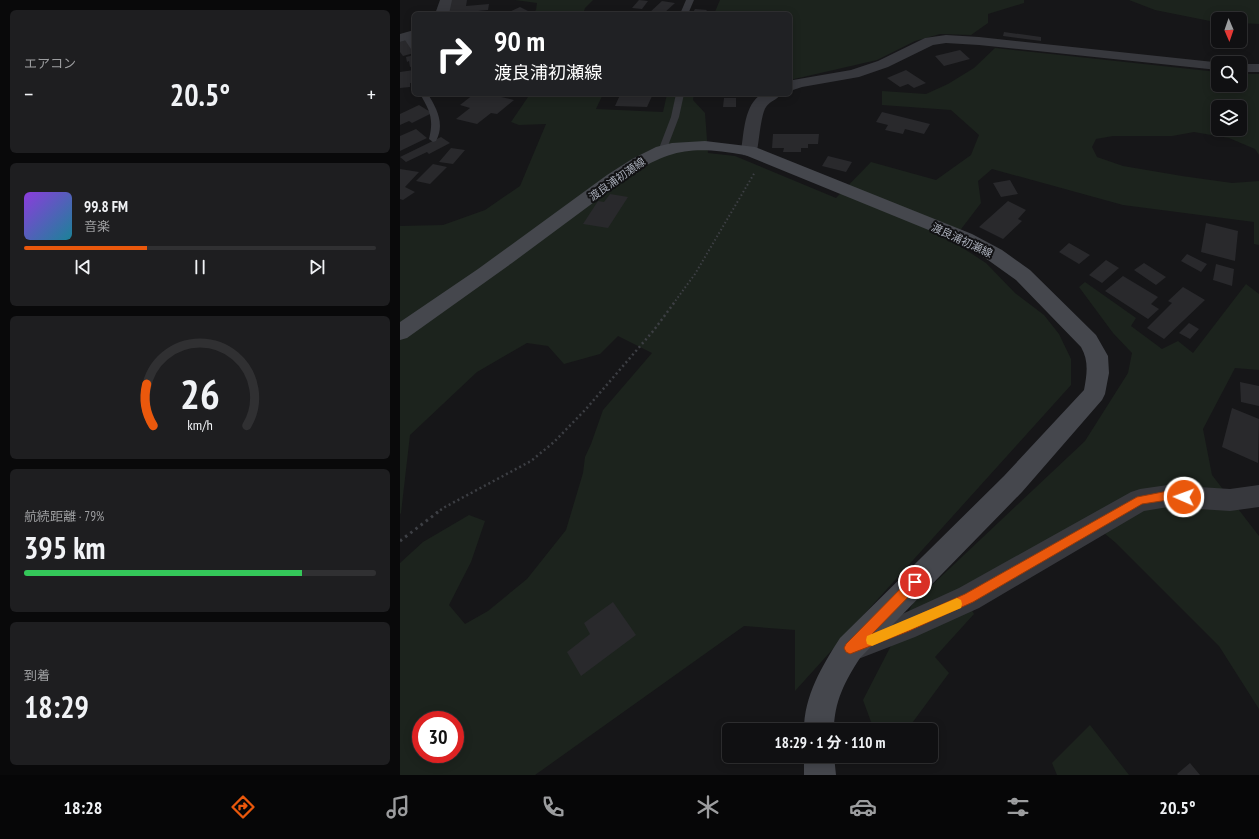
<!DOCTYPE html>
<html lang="ja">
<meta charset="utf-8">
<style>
body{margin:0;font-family:"PT Sans Narrow","Noto Sans JP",sans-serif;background:#1e1e20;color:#f1f3f6;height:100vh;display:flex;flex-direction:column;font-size:15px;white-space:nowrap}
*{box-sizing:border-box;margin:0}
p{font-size:13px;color:#9c9d9f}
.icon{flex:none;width:22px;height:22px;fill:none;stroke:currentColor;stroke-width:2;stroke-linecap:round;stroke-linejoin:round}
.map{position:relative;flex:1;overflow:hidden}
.sheet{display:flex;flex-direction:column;gap:10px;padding:10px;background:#09090a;width:400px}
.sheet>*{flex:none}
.banner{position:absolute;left:12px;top:12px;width:380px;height:84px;border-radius:6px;box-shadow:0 2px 10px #0003,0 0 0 1px #303032;background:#202124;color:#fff;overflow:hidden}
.needle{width:26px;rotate:178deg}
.controls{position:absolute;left:811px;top:12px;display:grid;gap:8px}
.controls a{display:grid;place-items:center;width:36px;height:36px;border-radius:6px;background:#101012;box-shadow:0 2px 10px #0003,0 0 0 1px #303032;font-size:20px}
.speed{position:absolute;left:12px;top:711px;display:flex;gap:8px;font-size:20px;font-weight:700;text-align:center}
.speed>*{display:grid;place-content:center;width:52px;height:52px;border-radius:50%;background:#101012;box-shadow:0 2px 10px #0003,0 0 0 1px #303032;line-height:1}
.speed .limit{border:6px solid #d22;background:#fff;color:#111}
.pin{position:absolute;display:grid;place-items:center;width:34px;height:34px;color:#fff;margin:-17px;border:2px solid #fff;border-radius:50%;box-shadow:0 1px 4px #0007}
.me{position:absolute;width:44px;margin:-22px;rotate:272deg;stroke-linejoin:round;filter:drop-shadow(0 0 3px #0008)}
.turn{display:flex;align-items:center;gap:14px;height:84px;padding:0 16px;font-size:18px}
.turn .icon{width:52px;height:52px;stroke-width:2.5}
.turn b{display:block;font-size:28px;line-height:34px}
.big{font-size:30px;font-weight:700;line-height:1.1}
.sheet .card{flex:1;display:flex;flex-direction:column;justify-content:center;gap:6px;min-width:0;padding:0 14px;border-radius:6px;background:#1e1e20}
.sheet .dial{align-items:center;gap:0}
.dial svg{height:104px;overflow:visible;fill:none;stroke:#303032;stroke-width:7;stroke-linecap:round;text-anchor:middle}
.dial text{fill:#f1f3f6;stroke:none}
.song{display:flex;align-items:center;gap:12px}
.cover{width:48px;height:48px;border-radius:6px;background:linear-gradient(135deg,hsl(270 70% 55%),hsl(190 70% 35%))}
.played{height:4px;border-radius:2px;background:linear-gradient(90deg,#ea580c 35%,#303032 35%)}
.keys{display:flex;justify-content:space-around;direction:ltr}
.heat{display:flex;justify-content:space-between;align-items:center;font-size:22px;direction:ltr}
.charge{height:6px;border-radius:3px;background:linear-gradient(90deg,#34c759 79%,#303032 0)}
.trip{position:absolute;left:322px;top:723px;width:216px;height:40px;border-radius:6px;background:#101012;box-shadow:0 2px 10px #0003,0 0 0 1px #303032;font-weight:700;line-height:40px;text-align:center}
.tabs{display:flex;height:64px;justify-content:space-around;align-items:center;background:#060607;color:#9c9d9f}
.tabs .icon{width:28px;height:28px}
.tabs .current{color:#ea580c}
.tabs b{font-size:18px;color:#f1f3f6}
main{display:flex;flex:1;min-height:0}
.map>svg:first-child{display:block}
</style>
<main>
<section class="sheet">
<div class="card"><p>エアコン</p>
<div class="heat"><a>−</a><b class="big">20.5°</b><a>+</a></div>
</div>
<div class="card">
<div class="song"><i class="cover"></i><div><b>99.8 FM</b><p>音楽</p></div></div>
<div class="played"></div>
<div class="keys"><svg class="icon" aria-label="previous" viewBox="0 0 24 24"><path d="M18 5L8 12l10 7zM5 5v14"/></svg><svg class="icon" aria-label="pause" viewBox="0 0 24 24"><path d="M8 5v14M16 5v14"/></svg><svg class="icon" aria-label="next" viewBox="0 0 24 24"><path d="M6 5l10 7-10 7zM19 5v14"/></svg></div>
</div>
<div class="card dial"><svg viewBox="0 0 100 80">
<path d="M14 69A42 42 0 1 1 86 69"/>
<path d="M14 69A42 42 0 0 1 9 37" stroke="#ea580c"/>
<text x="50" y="56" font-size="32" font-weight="700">26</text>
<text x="50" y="72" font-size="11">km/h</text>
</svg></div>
<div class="card"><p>航続距離 · 79%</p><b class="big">395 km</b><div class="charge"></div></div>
<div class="card"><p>到着</p><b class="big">18:29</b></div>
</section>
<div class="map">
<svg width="859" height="775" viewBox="0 0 859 775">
<rect width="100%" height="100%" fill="#161618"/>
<path fill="#1c231d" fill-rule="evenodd" d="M115 0H193L185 8 183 14H132L136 10 137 3Z
M320 0H624V3L588 14V23L571 35 540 34 515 41 477 60 390 80V14H314Z
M729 0H859V24L840 23V19H818V22L810 21 755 10Z
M595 48 818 72V85H840V74H859V155L855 149 829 138 794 132 772 136H713L696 139 692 147 697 157 723 166 782 176 832 183 859 181V245L854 244V222L723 205 592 169 578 181 581 203 552 241 586 263 615 293 644 315 659 334 671 359V385L395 691V630L344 626 135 775H0V563L23 542 69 515 85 521 71 562 49 605 65 624 88 611 127 579 166 530 183 473 185 457 191 444 203 410 252 353 218 336 200 354 164 364 148 346 127 343 77 372 10 435 1 513 0 514V226L43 225 85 210 120 186 146 124 119 125 111 122 130 94H203L196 109 263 112 267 94H294L293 100 305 113 308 153 335 156 436 198 471 162 536 180 571 155 579 135 551 110 482 105V91L526 94 548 84 574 68ZM818 107H840V129H818ZM21 720H55V754H21Z
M685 282 736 318 731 326 762 349 778 341 793 353 846 284 859 294V370L835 368 803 429 812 475 859 536V709L819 646 716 543 704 533 560 588 574 614 535 657 549 673 507 730H474L463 700 513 603 685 441 728 373 732 353 713 333 679 287Z
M690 725 729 775H657L652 763Z"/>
<path fill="#29292c" d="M51 0H67L66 6 89 4 88 10 48 14Z
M239 0 248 1 242 9 232 8Z
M262 1 275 3 263 14 249 13Z
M120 7 128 11 122 14H105Z
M295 9 307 10 304 14H292Z
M604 32 641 37V41L603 36Z
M6 40 14 50V53L3 56 0 52V42Z
M560 50 570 59 544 66 535 56Z
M14 55V66L10 67 9 61 7 62 6 57Z
M14 70V83H10V87L0 88V72Z
M506 70 526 83 514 88 508 84 500 87 487 78Z
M74 94H88L114 100 97 114 91 113 77 124 56 119 70 108 60 105Z
M220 95 252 96 247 107 215 106Z
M324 98H336V107H323Z
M19 105 32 113 12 123 9 121 0 125V114Z
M482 112 530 124 524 134 505 129 503 134 485 130 488 125 476 122Z
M16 129 27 138 0 151V136Z
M373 134H419L418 144H408V148H401V152H383L384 148H372Z
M41 137 50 143 29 154 27 152 6 162 0 157Z
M51 148 65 150 53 164 39 162Z
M428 156 452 162 446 172 422 166Z
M33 164 47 167 30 184 16 181Z
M0 169 19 172 5 187 15 192 3 200 0 199Z
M610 180 618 194 601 197 593 183Z
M210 194 228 197 208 228 183 224 198 201 204 202Z
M608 201 626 210 618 219 622 221 603 239 579 227Z
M806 223 838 231 835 261 801 252Z
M669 243 690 255 679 264 659 252Z
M787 254 807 264 801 272 781 261Z
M706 260 719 268 702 283 689 275Z
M744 263 766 277 756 285 734 270Z
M816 264 834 269 832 286 813 280Z
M723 276 758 297 751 304 759 309 748 319 705 291Z
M783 287 805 300 764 339 747 328 772 303 768 301Z
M789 323 799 329 790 339 779 333Z
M840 382 859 386V406L841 402Z
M832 408 859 419 858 463 822 447Z
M213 602 236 635 181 676 167 652 190 634 184 623Z
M790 763 800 775H778L777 774Z"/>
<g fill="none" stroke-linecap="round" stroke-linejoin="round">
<path stroke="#3d3f44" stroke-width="2" stroke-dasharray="1.5 2.5" stroke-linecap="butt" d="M273 304 295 274 355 172"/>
<path stroke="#3d3f44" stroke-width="2.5" stroke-dasharray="2 3" stroke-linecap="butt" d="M36 513 45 507 131 461 154 442 186 409 254 330 274 303"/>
<path stroke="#3d3f44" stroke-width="3" stroke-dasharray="2.5 4" stroke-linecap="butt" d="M0 541 38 512"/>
<path fill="#37383d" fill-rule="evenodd" d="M286 0H294L288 14H280Z
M4 35H10L14 42V49H11L3 37Z
M20 94H28C37 109 45 124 36 141L33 142 29 139C34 119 30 111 20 94Z
M276 94H284L279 117 266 151 262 154 259 153 258 151 271 117Z"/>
<path fill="#37383d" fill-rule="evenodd" d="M40 0H52L49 14H35Z
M14 30V38L0 42V34Z
M546 35 579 37 823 63H818V70L579 45 546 43 533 45 488 67 459 77 402 87 390 91V81L393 80 451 70 478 61 525 38Z
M840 64H859V72H840Z
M362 94H381C377 100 370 101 366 107 361 114 359 141 357 151L355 155 349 156 343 155 341 151C344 133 344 104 362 94Z
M768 485 830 489 859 485V507L830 511 768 507 744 511 579 608 515 637 453 661 443 657 439 647 443 637 500 615 559 588 731 492 740 489Z"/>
<path fill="#45474d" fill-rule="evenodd" d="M305 141 355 147 572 234 602 250 630 270 696 335 708 356 709 373 705 394 702 400 622 492 460 658C445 681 434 702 434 730H404C404 696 422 666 440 638L604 476 684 390C687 374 689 361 681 347L616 280 588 260 558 242 345 155C297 147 274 147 232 174L112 263 7 338 0 340V322L78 269 207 175 232 159 256 147 272 143Z
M404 756H434L436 775H404Z"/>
</g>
<path fill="#ea580c" stroke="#983908" d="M768 491 787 494 789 497 787 500 784 502 768 500 742 504 573 602 509 631 450 654 446 652 444 648 446 644 511 578 515 577 519 578 521 582 519 586 472 634 503 622 565 594 737 497Z"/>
<path fill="#f59e0b" d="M557 598 561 600 562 604 561 608 472 646 467 644 466 640 467 636Z"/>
<g text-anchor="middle" stroke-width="4" stroke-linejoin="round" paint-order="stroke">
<g font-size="11" fill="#a8adb8" stroke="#111113">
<text transform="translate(217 179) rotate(-35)" y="4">渡良浦初瀬線</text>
<text transform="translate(562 240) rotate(25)" y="4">渡良浦初瀬線</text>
</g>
</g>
</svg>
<div class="controls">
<a><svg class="needle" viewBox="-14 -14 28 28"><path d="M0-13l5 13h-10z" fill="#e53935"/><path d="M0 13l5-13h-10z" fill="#9c9d9f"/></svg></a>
<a><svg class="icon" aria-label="search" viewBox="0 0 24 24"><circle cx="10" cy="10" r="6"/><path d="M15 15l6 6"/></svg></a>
<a><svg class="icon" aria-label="layers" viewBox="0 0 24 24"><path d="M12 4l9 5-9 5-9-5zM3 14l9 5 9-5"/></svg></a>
</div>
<div class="speed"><div class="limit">30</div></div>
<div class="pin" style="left:515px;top:582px;background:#d93025"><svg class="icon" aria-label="arrive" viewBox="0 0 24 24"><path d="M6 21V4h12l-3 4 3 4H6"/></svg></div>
<svg class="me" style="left:784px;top:497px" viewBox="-20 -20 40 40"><circle r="17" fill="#ea580c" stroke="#fff" stroke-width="3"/><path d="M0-11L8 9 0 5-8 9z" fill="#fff"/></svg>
<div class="trip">18:29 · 1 分 · 110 m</div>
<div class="banner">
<div class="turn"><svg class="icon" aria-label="right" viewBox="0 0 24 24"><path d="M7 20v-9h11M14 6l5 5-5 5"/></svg><div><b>90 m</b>渡良浦初瀬線</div></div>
</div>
</div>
</main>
<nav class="tabs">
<b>18:28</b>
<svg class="icon current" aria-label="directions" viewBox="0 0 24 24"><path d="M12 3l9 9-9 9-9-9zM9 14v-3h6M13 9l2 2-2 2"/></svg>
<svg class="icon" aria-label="music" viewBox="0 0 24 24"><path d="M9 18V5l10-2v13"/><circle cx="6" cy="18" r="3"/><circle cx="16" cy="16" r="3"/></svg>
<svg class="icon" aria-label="phone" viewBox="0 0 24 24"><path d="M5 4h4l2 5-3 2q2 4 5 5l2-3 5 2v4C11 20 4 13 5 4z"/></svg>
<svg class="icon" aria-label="climate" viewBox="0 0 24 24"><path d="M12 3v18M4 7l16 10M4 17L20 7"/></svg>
<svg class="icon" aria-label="car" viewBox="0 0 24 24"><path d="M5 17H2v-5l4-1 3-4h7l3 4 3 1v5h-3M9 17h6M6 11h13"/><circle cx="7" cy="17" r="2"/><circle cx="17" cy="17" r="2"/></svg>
<svg class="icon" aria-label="filters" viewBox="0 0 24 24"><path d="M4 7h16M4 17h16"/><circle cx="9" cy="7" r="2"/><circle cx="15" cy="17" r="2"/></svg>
<b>20.5°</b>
</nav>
